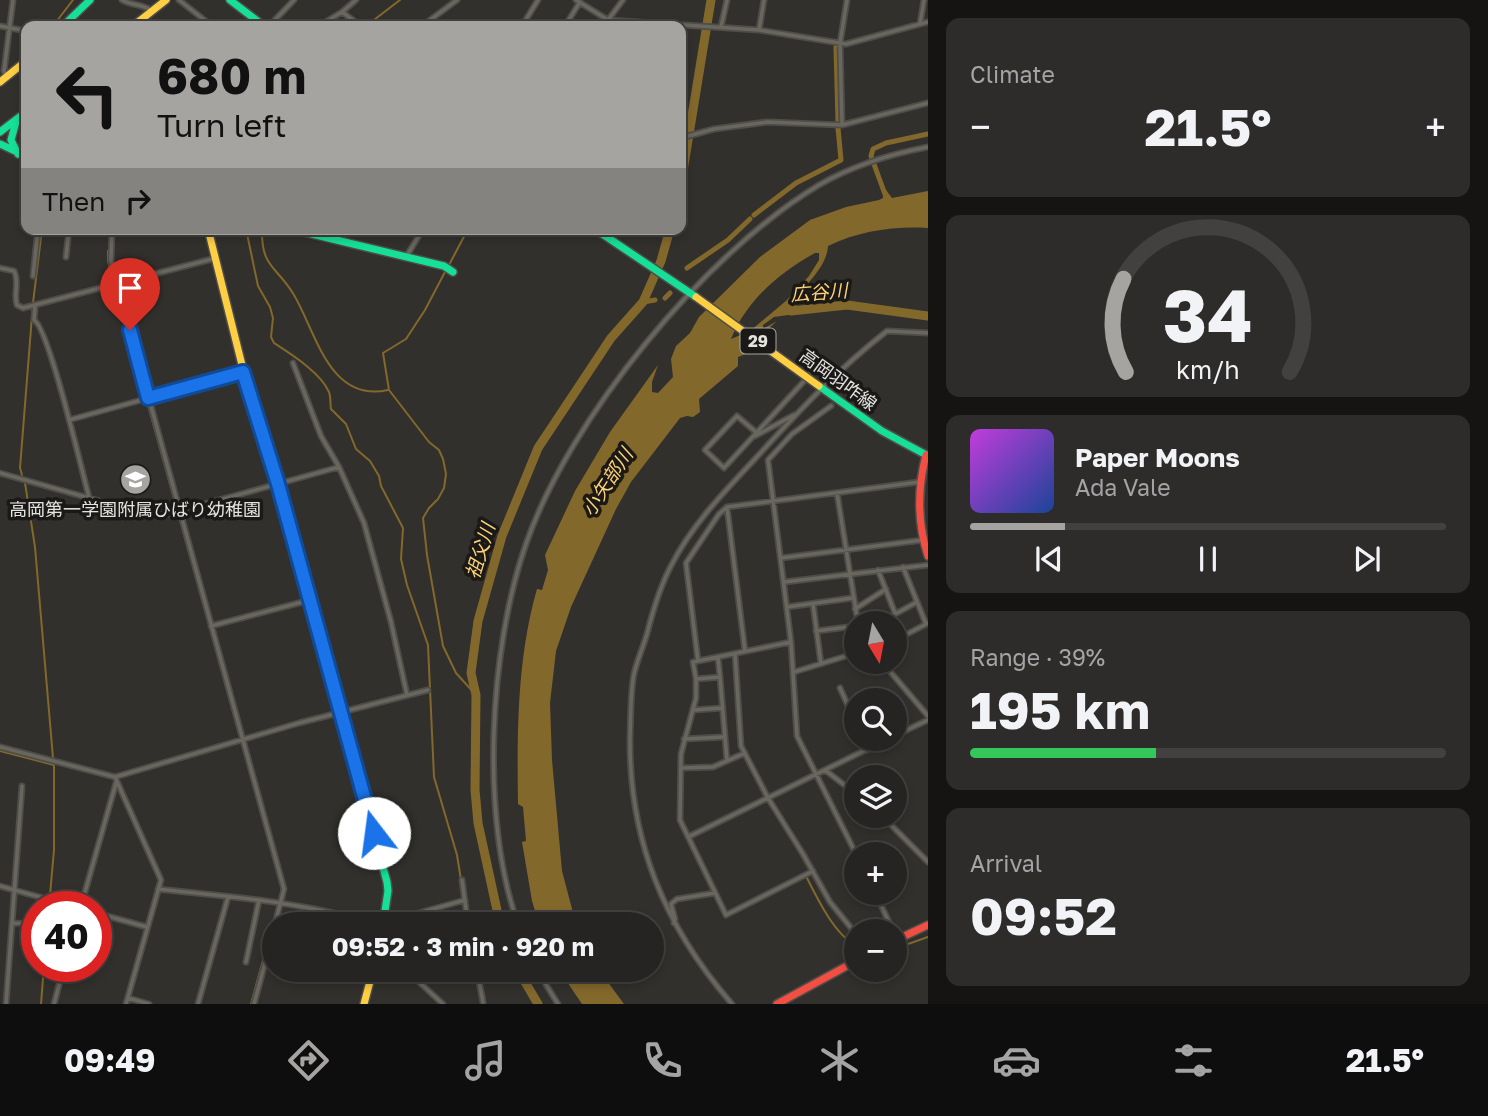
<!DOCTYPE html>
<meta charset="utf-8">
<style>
body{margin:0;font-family:"Golos Text","Noto Sans JP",sans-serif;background:#2e2c2a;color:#f1f3f6;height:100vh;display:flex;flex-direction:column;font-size:26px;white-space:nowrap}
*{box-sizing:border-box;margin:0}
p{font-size:23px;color:#a4a4a5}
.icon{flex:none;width:38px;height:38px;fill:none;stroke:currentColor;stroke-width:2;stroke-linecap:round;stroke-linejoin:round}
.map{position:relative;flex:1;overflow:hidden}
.side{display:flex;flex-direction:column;gap:18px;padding:18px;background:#151413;width:560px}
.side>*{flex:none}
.guide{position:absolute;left:21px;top:21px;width:665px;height:214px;border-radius:14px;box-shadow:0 4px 10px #0003,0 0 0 2px #424140;background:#a6a4a1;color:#111;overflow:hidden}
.needle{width:46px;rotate:170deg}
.buttons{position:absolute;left:844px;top:611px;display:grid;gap:14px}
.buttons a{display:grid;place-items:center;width:63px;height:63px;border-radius:50%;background:#262422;box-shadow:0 4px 10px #0003,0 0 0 2px #424140;font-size:35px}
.speed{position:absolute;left:21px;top:891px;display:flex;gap:14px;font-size:35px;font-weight:700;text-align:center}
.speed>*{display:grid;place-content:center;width:91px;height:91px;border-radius:50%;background:#262422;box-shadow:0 4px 10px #0003,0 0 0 2px #424140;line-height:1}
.speed .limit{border:10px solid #d22;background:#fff;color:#111}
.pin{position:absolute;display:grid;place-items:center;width:60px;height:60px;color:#fff;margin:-72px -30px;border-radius:50% 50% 50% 0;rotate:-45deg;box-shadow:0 0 7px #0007}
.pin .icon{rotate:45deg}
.me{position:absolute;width:77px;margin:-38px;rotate:345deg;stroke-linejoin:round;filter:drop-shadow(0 0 5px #0008)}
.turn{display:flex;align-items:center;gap:24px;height:147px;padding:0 21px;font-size:32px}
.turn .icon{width:91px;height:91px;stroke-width:2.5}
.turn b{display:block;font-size:49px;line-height:60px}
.then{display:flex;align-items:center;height:66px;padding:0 21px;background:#0003;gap:14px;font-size:26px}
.big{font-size:52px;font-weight:700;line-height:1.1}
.side .widget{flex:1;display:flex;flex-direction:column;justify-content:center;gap:10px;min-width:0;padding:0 24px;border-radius:14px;background:#2e2c2a}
.side .dial{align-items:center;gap:0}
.dial svg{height:182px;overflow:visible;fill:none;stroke:#424140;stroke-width:7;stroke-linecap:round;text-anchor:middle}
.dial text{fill:#f1f3f6;stroke:none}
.song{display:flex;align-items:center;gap:21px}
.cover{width:84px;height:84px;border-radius:10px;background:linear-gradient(135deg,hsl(290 70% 55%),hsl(220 70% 35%))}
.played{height:7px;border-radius:4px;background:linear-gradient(90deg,#a6a4a1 20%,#424140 20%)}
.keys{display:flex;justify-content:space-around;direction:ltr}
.heat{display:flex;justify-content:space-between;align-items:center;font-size:38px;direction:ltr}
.charge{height:10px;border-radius:5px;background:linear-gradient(90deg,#34c759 39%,#424140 0)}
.trip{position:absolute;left:262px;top:912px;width:402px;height:70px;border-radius:35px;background:#262422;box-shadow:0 4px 10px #0003,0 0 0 2px #424140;font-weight:700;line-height:70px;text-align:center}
.tabs{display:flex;height:112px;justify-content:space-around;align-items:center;background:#0f0e0e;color:#a4a4a5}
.tabs .icon{width:49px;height:49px}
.tabs .active{color:#a6a4a1}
.tabs b{font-size:32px;color:#f1f3f6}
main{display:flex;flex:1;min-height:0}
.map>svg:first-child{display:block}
</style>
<main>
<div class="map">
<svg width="928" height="1004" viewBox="0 0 928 1004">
<rect width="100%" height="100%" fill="#32302d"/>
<path fill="#83682b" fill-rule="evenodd" d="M886 190 892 198 928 191V228C894 226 859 231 828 246 827 268 802 288 790 304L802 307 803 313 774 317 763 325V329L777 321 752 343 746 354 738 357V366L699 399 700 412 693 417 687 416 680 418 631 482 616 509 571 607 556 651 550 703 552 760 562 871 576 924H539L532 901 522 842 526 841 523 807 518 804C517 733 517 658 537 589L542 590 548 570 545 555 575 491 610 432 658 365 652 382V392L658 393 673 377 671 359 676 346 690 333 699 317 760 257 810 220 846 207 879 200 883 198V191ZM815 253H819V260L809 276 787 300 750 331 731 339C747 300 779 273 815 253Z
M559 970H599L624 1004H582Z"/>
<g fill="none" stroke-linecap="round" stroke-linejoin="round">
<path stroke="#83682b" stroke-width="2" d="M157 21 165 26
M53 26 73 0
M366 26 400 0
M246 229 258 286 270 307 273 318 271 337 274 343C291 354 321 373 329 392 331 397 330 404 331 409L346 424 356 449 370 461 379 476 381 486 403 528 401 559 407 585 428 645 434 777 457 855 461 880
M262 229C261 268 277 266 294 295 316 332 329 403 388 390
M108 251V261L282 887 281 894
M449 265 468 229
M446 270 425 310 406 339 383 353 389 390 429 442 439 450 443 459 446 474 444 488 438 499 429 508 423 518 427 555 443 646 456 673 476 695
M22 475 20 468 33 303 42 229
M25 483 35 547 53 758
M0 751 54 765V850L49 906
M806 876C816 896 835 936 856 945
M894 949 928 937
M475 970 482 1004
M41 1004 44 966
M251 1004 274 920"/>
<path stroke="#83682b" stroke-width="5" d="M836 47 838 122
M886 197 871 156 873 149 886 143 928 134
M754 215 796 183 841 160 838 128
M687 268 728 240 750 219
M665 298 670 293
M643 302 655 300"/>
<path stroke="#83682b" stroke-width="9" d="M681 183 711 0
M791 311 847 305 928 316
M500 924 478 823 475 790 476 695 471 673 478 621 502 536 538 448 611 338 643 302 661 261 670 229
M518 970 538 1004"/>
<path stroke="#4d4b48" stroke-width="3.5" stroke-dasharray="3.5 2" stroke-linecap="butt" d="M831 406 842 394"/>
<defs>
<path id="street" d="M122 0C132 6 141 3 152 11
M179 0 212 26
M576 0 608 20 759 30 846 44 928 22
M342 12 361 26
M608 20 623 0
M920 24 924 0
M0 26 26 31
M269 26 294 0
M319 26 342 12 356 0
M422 26 457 0
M522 26 538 0
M565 26 580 2
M721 27 727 0
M759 30 764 0
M7 77 4 71 13 0
M842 125 840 43 847 0
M681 138 714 129 767 122 842 125 928 103
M112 229 111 261 284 889 275 924
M338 229V241
M66 257 69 229
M406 257 423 229
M0 268 14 271C20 282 13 294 17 305L23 308 216 258
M33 276 38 229
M35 307 34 320C49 328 82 472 89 497
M293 363 321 436 339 467 364 523 391 622 407 695
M831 406 792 434 768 460 791 642 797 736 856 854
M69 420 243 372
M757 433 737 416 705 450 724 468 818 366
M755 436 794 415
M0 473 139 512 165 515 339 467
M837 493 858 623
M727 507 745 651
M781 558 923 540
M903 567 926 624
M878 570 895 613
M784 582 928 565
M813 604 821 664
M787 607 852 598
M855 609 886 589
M879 623 917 602
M211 626 310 600
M816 631 856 626
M894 641 928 623
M791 642 693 662 696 679V698L681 754 680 820 726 915 813 871
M735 654 741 746 768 798 803 854 830 902 856 934
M698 661 686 563 719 514 727 507 919 482
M882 662 928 716
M794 672 856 653
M720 677 727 761
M696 679 720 677 718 658
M840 688 856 723
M694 710 722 708
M894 736 928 720
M863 738 867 750
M684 739 723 737
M0 747 115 777 299 723 428 690
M681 768 713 767 745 753
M825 770 856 794
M115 777 161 880 126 1004
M882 816 928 862
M688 837 890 738
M462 880 468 924
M0 886 72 906
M158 889C231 897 305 902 375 924
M875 892 893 931
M81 906 116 783
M96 913 147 927
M13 923 37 924
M383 923 465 900
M674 923 675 919 671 904 677 899 715 893
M518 924C480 819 489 649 526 544 569 419 705 253 819 185 852 166 891 154 928 147
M246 962 259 900
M406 970 443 1004
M477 970 483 1002
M537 970 558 1004
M128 998 149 1004
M6 1004 22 786
M54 1004 64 966
M198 1004 228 897
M254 1004 275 926
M732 1004C665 927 629 841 630 738 631 717 630 695 634 674 637 661 643 647 647 634 653 610 660 586 672 564 692 525 724 492 754 460 796 414 838 369 887 331L928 333"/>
<path id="fast" d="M230 0 264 26
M63 26 90 0
M16 122 11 140 18 154
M0 132 26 112
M0 144 26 156
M291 229 444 266 453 272
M595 229 696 297
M819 386 882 431 928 456
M316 623 387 882 388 891 383 924"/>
<path id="slow" d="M133 26 166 0
M0 82 26 61
M208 229 248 389 278 484 316 623
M364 1004 373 970"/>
<path id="jam" d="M926 455C917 490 917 522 928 556
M894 941 928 925
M777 1004 856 961"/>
</defs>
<use href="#street" stroke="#4e4d4a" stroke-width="7"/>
<use href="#fast" stroke="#4e4d4a" stroke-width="10"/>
<use href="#slow" stroke="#4e4d4a" stroke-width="10"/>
<use href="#jam" stroke="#4e4d4a" stroke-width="10"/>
<use href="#street" stroke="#69665d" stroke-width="3.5"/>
<use href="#fast" stroke="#16e098" stroke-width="7"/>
<use href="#slow" stroke="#ffcf43" stroke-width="7"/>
<use href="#jam" stroke="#f24e42" stroke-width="7"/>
<defs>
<path id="slow-bridge" d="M696 297 819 386"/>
</defs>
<use href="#slow-bridge" stroke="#4e4d4a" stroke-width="10" stroke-linecap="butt"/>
<use href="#slow-bridge" stroke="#ffcf43" stroke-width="7"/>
</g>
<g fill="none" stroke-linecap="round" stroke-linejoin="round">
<defs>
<path id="route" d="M130 330 148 398 243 372 278 484 374 833"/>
</defs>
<use href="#route" stroke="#114b97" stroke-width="18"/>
<use href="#route" stroke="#1a73e8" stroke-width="12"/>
</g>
<defs>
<symbol id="school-disc" viewBox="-11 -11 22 22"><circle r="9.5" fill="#a6a4a1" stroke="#1b1917"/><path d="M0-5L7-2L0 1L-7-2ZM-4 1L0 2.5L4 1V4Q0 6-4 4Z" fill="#fff"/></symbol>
</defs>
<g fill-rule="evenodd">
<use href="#school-disc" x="118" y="462" width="35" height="35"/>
</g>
<g text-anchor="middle" stroke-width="7" stroke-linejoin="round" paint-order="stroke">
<rect fill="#1b1917" stroke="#a8a6a3" stroke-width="2" x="740.5" y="328.5" width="35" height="25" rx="5"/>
<g font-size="16" font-weight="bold" fill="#e5e3df">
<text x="758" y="347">29</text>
</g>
<g font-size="18" fill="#e5e3df" stroke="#1b1917">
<text transform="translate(838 380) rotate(36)" y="6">高岡羽咋線</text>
</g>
<g font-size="18" fill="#e5e3df" stroke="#1b1917">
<text x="135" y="516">高岡第一学園附属ひばり幼稚園</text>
</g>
<g font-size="19" font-style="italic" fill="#fed275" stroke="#1b1917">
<text transform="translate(819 292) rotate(-4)" y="7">広谷川</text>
<text transform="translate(607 482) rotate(-57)" y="7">小矢部川</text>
<text transform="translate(480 551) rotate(-73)" y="7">祖父川</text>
</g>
</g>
</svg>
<div class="buttons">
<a><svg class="needle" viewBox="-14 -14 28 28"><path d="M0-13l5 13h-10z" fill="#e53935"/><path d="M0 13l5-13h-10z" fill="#a4a4a5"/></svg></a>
<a><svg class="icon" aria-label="search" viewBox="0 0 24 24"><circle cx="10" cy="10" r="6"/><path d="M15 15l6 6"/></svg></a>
<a><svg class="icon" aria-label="layers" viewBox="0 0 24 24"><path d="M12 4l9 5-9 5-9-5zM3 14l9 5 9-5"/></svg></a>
<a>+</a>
<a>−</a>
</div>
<div class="speed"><div class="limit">40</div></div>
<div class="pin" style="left:130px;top:330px;background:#d93025"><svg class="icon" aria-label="arrive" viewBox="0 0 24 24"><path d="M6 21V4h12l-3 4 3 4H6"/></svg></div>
<svg class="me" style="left:374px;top:833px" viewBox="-20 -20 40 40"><circle r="19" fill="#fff"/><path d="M0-13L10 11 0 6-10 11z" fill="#1a73e8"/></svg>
<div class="trip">09:52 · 3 min · 920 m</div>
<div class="guide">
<div class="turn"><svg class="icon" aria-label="left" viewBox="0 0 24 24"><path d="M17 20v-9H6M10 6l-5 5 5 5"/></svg><div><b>680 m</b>Turn left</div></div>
<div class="then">Then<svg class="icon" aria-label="right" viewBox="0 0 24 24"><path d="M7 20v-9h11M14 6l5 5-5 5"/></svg></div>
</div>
</div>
<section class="side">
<div class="widget"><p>Climate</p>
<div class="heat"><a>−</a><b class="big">21.5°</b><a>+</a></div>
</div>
<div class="widget dial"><svg viewBox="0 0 100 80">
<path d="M14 69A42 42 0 1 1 86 69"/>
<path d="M14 69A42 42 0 0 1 13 28" stroke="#a6a4a1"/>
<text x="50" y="56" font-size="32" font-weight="700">34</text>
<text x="50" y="72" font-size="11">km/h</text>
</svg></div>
<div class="widget">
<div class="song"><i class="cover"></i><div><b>Paper Moons</b><p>Ada Vale</p></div></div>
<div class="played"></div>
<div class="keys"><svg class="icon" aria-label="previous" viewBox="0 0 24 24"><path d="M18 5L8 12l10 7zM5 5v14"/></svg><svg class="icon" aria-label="pause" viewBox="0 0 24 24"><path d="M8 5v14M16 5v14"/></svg><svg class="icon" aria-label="next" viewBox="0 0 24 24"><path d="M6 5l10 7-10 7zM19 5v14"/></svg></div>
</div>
<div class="widget"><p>Range · 39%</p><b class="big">195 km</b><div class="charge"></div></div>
<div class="widget"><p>Arrival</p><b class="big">09:52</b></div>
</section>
</main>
<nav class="tabs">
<b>09:49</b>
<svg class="icon active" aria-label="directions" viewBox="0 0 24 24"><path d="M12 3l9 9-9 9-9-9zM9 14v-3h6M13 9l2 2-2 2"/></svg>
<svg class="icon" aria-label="music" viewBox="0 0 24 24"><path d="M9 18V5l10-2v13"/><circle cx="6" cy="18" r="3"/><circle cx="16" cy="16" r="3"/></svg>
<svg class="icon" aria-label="phone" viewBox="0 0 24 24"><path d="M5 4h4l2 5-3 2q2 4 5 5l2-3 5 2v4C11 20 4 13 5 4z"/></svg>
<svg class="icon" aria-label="climate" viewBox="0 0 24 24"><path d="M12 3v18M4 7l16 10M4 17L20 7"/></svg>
<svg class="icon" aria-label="car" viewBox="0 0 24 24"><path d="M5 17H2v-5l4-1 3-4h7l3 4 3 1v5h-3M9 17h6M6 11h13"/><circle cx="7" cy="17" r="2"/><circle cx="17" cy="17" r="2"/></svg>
<svg class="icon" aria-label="filters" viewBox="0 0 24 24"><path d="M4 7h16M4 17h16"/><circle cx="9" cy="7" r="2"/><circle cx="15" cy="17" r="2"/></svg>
<b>21.5°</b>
</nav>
